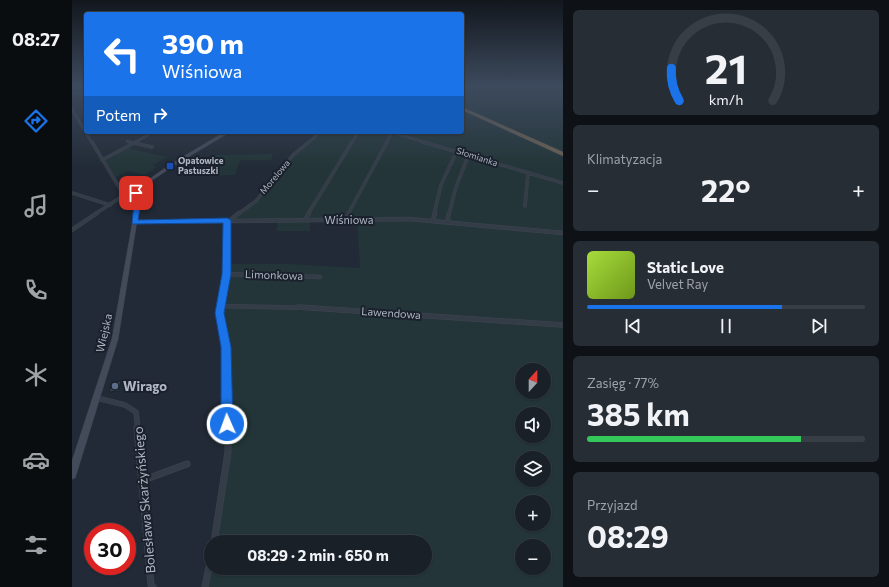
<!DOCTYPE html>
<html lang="pl">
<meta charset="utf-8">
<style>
body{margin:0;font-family:Commissioner,sans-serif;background:#262d34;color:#f1f3f6;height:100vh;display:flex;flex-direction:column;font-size:15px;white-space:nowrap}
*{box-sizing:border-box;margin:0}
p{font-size:13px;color:#9fa3a8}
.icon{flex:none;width:22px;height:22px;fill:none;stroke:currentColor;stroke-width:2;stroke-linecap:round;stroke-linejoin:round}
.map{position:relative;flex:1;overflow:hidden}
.side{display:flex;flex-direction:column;gap:10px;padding:10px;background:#0e1216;width:326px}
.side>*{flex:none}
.guide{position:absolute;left:12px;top:12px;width:380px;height:122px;border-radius:4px;box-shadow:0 1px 3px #0004,0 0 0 1px #373e45;background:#1a73e8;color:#fff;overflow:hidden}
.needle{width:26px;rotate:21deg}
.buttons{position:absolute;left:443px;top:363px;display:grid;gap:8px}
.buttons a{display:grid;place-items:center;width:36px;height:36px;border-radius:50%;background:#192028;box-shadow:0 1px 3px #0004,0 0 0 1px #373e45;font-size:20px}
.speed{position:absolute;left:12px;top:523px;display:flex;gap:8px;font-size:20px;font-weight:700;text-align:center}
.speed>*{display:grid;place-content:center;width:52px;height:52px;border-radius:50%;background:#192028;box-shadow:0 1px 3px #0004,0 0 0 1px #373e45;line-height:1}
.speed .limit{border:6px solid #d22;background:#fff;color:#111}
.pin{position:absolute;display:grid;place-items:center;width:34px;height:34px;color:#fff;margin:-17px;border-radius:8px;box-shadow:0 2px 6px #0006}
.me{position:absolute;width:44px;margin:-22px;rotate:358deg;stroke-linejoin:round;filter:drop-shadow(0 0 3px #0008)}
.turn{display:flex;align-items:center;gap:14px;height:84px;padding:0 12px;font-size:18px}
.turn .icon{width:52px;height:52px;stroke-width:2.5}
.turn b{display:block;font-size:28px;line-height:34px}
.then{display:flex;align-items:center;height:38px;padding:0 12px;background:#0003;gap:8px;font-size:15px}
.big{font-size:30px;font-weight:700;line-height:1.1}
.side .card{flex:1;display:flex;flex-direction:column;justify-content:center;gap:6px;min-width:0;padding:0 14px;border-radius:6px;background:#262d34}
.side .dial{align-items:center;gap:0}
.dial svg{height:104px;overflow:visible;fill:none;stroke:#373e45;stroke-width:7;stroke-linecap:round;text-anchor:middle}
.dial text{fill:#f1f3f6;stroke:none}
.song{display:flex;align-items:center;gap:12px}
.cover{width:48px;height:48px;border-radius:6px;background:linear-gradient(135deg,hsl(80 70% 55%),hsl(80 70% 35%))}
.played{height:4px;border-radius:2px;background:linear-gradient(90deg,#1a73e8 70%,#373e45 70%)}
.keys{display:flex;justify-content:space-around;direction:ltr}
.heat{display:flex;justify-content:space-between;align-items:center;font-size:22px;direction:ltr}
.charge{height:6px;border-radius:3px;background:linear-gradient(90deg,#34c759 77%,#373e45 0)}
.trip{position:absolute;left:132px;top:535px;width:228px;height:40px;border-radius:20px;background:#192028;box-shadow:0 1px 3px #0004,0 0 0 1px #373e45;font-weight:700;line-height:40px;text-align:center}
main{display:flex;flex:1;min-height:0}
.tabs{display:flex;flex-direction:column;width:72px;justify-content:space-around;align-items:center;background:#0a0d10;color:#9fa3a8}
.tabs .icon{width:28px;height:28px}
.tabs .current{color:#1a73e8}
.tabs b{font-size:18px;color:#f1f3f6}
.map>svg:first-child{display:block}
</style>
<main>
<nav class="tabs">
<b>08:27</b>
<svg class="icon current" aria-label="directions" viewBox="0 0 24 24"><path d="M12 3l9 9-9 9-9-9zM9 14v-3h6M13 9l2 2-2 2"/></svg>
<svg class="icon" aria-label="music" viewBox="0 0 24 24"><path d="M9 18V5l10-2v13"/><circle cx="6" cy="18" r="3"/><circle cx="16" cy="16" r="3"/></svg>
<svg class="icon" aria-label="phone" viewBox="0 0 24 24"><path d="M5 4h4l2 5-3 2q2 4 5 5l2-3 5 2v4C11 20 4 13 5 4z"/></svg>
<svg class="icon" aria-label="climate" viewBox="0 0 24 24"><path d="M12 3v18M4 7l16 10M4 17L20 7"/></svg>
<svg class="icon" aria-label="car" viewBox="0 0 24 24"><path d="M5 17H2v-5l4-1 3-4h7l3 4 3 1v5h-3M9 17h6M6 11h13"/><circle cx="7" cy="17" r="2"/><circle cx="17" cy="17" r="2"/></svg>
<svg class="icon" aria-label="filters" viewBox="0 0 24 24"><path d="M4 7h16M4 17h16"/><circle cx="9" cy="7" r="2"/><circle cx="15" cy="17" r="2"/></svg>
</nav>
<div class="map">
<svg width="491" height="587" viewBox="0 0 491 587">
<rect width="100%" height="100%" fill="#212a36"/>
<path fill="#233538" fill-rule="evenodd" d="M390 87H491V587H131L139 542V568H353V542H139L153 466V364L152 341 147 319 154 275 153 264H216L288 268 285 220 238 221V231H205L206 221 154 222 182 201 218 158 247 132H390ZM450 370H472V392H450ZM450 414H472V436H450ZM450 458H472V480H450ZM450 502H472V524H450ZM450 546H472V568H450Z
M56 148 95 157 81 165 85 167 73 175 56 171 44 177 32 161Z
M201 154 199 160H168L163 175 135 176 144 155Z"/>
<path fill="#333e4d" stroke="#1c232e" d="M49 381 47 391 37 392 40 382Z"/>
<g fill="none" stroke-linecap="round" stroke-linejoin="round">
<defs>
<path id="street-far4" d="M0 95 14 92
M0 109 20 143
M319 132 355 143
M55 141 61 143
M62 143 76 135
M236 143 248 132
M280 143 286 132
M314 143 320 132"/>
<path id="street-far3" d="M20 142 50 192 54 194
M57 142 80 147
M351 142 491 183
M30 160 64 142
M0 193 38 205
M453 206 456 173
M23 214 54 194 64 191
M166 214 184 201 221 155 237 142
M236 214 280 142
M276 214 315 142
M362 214 369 185 382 157
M377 214 384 187 397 154"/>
<path id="street-far2" d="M158 220 167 213
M233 220 237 213
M273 220 277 213
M361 221 363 213
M62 222 337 219 491 233
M375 222 377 213
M0 230 25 213
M155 274 248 277
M148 306 241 308
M148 308 155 274V220"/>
<path id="street-far1" d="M148 307 147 313 154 352 156 429
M226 307 491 325
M25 398 53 405 64 412 66 429"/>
<path id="street" d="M65 428 79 585 81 587
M69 481 115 464
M142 542 156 452V428
M133 587 139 557"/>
<path id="secondary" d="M153 132H158L101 166 66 190 67 208 46 339 4 475 3 478 0 479V461L40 339 63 208 62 190 99 164Z"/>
<path id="highway" d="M390 107 491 152V156L390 110Z"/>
</defs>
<use href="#street-far4" stroke="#3e4551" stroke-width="2.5"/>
<use href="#street-far3" stroke="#3e4551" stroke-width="3.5"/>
<use href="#street-far2" stroke="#3e4551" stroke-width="4.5"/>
<use href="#street-far1" stroke="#3e4551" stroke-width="5.5"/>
<use href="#street" stroke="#3e4551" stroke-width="7"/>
<use href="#secondary" stroke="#3e4551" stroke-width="1"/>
<use href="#highway" stroke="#3f4752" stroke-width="1"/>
<use href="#street-far4" stroke="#343c47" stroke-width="2"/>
<use href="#street-far3" stroke="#343c47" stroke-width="3"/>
<use href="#street-far2" stroke="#343c47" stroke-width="3.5"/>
<use href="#street-far1" stroke="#343c47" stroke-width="4.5"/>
<use href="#street" stroke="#343c47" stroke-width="6"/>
<use href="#secondary" fill="#434b5a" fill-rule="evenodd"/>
<use href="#highway" fill="#6d6252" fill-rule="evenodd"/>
</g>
<linearGradient id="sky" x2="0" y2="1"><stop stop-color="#12171e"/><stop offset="0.51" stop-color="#3d4a5d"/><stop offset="1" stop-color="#3d4a5d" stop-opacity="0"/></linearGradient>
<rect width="491" height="169" fill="url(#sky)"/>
<path fill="#1a73e8" stroke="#114b97" d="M64 191 67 193 69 202 66 220 155 218 159 220V274L152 313 159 347 161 424 159 428 155 430 151 428 149 424V347L143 313 150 274 151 223 60 224 62 202 60 193Z"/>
<rect fill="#1a4fb4" stroke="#1a212c" stroke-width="1.5" x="94" y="162" width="8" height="8" rx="2"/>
<circle fill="#5c6f8a" stroke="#1a212c" stroke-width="1.5" cx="43" cy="386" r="4"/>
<g text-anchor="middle" stroke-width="4" stroke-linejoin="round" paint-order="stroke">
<g font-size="9" fill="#afb7c4" stroke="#1a212c">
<text transform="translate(405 157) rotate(18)" y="3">Słomianka</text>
<text transform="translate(203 177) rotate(-50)" y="3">Morelowa</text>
</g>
<g font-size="9" font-weight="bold" fill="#afb7c4" stroke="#1a212c" text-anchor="start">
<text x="106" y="164">Opatowice<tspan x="106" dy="10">Pastuszki</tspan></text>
</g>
<g font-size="11" fill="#afb7c4" stroke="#1a212c">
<text x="277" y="224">Wiśniowa</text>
<text transform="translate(202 275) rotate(2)" y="4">Limonkowa</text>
<text transform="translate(319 313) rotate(4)" y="4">Lawendowa</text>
<text transform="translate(32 333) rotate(-77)" y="4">Wiejska</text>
</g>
<g font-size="13" font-weight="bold" fill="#afb7c4" stroke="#1a212c" text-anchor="start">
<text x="51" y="391">Wirago</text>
</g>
<g font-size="13" fill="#afb7c4" stroke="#1a212c">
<text transform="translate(72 500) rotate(-95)" y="5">Bolesława Skarżyńskiego</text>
</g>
</g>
</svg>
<div class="buttons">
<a><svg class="needle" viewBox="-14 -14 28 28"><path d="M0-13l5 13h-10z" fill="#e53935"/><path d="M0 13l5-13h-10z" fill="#9fa3a8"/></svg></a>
<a><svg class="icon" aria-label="sound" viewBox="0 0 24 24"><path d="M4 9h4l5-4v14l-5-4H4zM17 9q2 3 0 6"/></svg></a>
<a><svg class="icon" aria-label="layers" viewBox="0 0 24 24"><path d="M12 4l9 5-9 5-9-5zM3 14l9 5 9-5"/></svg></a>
<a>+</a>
<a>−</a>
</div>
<div class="speed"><div class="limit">30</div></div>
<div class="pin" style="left:64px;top:193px;background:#d93025"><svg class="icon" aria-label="arrive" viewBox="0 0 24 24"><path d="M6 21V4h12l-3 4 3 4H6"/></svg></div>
<svg class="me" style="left:155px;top:424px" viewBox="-20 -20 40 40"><circle r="17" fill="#1a73e8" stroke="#fff" stroke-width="3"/><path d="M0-11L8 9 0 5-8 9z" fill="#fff"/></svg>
<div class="trip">08:29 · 2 min · 650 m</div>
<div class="guide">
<div class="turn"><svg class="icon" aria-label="left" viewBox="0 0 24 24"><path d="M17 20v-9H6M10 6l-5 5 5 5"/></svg><div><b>390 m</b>Wiśniowa</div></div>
<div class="then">Potem<svg class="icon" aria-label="right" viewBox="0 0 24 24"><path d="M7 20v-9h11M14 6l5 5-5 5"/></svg></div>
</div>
</div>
<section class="side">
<div class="card dial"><svg viewBox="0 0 100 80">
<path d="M14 69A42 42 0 1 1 86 69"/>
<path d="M14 69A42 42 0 0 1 8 44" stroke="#1a73e8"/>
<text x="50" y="56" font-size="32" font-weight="700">21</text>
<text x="50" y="72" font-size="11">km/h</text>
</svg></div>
<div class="card"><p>Klimatyzacja</p>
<div class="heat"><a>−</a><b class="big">22°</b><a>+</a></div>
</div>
<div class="card">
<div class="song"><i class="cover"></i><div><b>Static Love</b><p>Velvet Ray</p></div></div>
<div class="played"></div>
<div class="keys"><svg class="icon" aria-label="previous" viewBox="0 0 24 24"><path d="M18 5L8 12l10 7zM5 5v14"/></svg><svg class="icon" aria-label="pause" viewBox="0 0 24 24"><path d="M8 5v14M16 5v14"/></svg><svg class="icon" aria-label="next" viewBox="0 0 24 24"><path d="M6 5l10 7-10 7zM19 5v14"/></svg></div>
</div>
<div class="card"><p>Zasięg · 77%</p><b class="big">385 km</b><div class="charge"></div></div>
<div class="card"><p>Przyjazd</p><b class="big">08:29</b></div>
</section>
</main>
